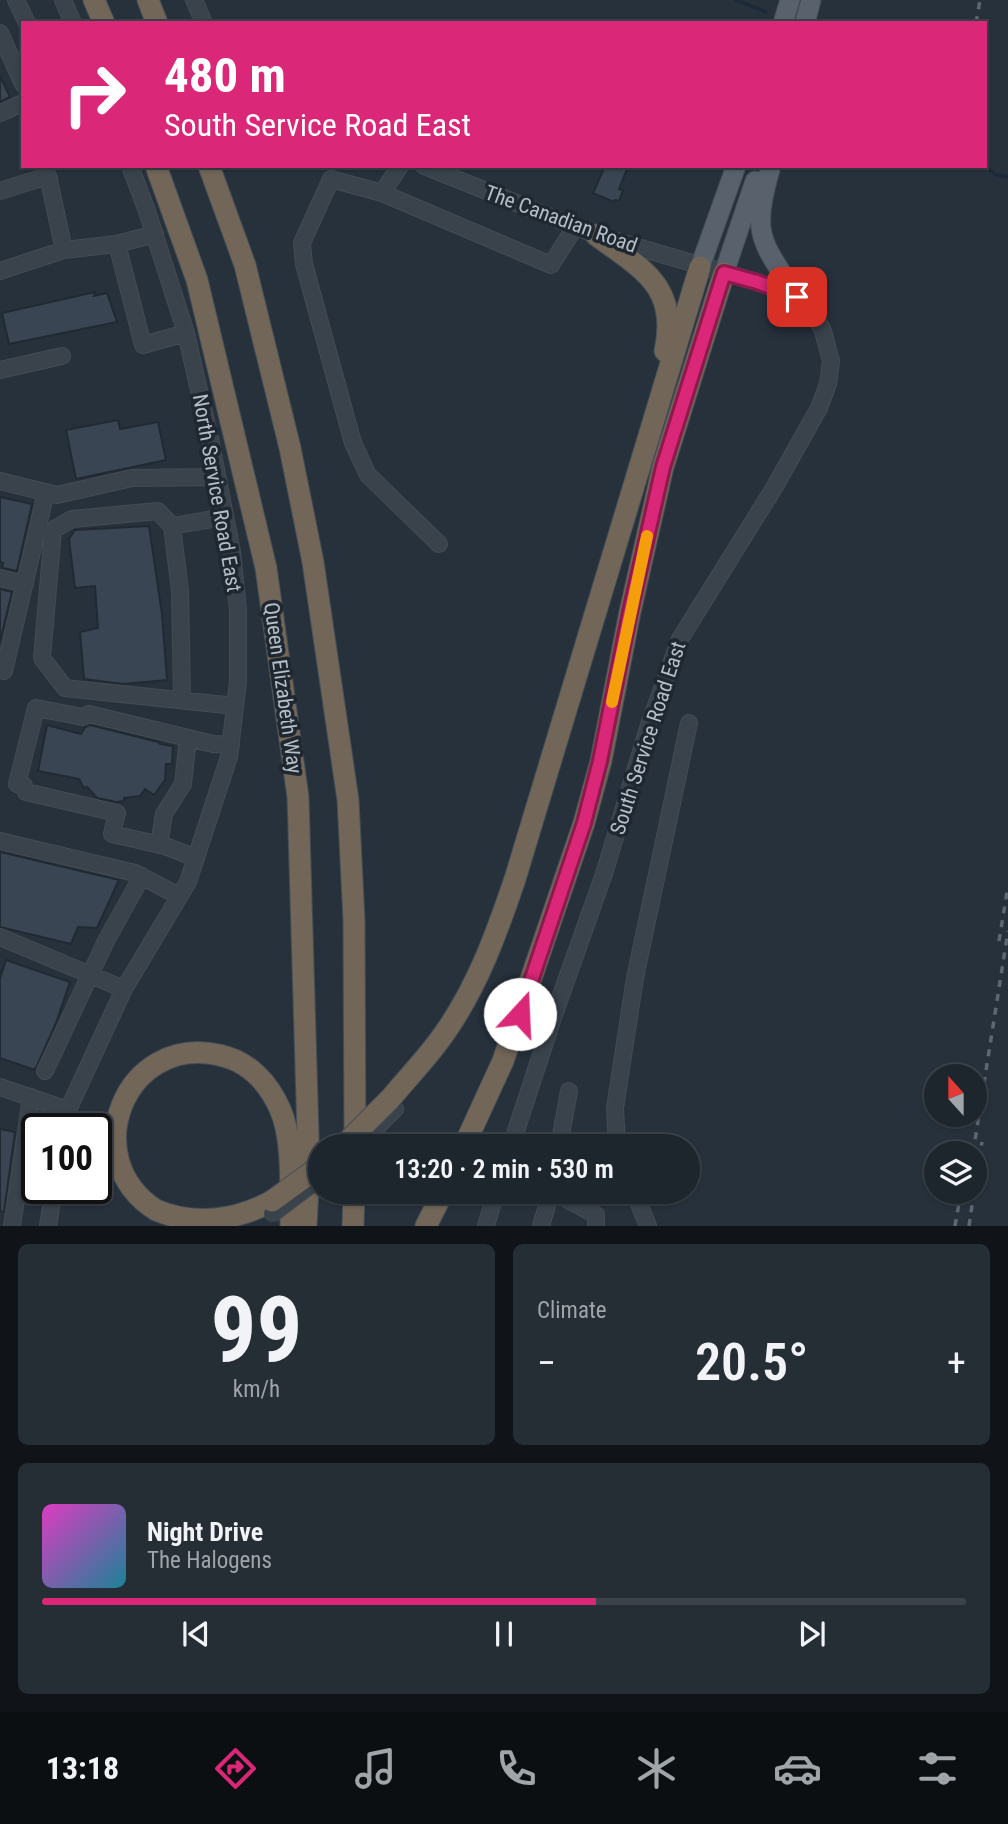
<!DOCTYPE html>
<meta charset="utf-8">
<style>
body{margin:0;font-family:"Roboto Condensed",sans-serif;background:#252d35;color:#f1f3f6;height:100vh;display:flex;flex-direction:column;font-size:26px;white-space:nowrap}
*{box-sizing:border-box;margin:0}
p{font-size:23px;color:#a0a5aa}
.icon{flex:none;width:38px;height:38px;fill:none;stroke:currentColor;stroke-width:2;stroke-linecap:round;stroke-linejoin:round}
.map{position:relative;height:1226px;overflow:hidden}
.drawer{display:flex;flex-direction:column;gap:18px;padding:18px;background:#101419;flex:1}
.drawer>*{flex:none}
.top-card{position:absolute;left:21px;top:21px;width:966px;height:147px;border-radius:0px;box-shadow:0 2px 5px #0004,0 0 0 2px #3b4249;background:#db2777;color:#fff;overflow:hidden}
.needle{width:46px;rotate:339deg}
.controls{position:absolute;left:924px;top:1064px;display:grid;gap:14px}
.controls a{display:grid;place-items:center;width:63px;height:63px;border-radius:50%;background:#1d252d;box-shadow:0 2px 5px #0004,0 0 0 2px #3b4249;font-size:35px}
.speed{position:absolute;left:21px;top:1113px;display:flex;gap:14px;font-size:35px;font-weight:700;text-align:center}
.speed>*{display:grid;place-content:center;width:91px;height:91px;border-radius:50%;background:#1d252d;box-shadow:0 2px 5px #0004,0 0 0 2px #3b4249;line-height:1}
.speed .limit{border:4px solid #111;border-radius:10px;background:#fff;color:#111}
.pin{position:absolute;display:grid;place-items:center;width:60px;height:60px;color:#fff;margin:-30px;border-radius:14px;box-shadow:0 4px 10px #0006}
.me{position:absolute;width:77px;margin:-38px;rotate:20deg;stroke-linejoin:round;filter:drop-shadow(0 0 5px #0008)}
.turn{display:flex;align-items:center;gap:24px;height:147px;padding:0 28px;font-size:32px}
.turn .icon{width:91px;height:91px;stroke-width:2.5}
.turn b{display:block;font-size:49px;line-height:60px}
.big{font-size:52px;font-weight:600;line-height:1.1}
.drawer .widget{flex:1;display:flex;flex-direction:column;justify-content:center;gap:10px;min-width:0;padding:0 24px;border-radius:10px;background:#252d35}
.drawer .dial{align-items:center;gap:0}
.dial b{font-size:91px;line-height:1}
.song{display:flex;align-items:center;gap:21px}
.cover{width:84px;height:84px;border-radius:10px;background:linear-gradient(135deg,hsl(310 70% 55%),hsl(190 70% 35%))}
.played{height:7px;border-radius:4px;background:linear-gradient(90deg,#db2777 60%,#3b4249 60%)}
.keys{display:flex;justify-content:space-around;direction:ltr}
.heat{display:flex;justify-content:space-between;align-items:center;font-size:38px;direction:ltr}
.drawer .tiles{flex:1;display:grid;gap:18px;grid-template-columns:1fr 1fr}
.widget:last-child{grid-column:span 2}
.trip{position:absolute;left:308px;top:1134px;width:392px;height:70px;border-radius:35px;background:#1d252d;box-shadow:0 2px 5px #0004,0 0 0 2px #3b4249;font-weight:600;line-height:70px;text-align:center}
.dock{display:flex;height:112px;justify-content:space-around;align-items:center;background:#0c0f12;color:#a0a5aa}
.dock .icon{width:49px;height:49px}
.dock .current{color:#db2777}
.dock b{font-size:32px;color:#f1f3f6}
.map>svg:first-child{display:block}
</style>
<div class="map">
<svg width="1008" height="1226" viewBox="0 0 1008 1226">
<rect width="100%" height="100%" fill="#27313c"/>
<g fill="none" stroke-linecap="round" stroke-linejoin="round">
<path stroke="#1b2939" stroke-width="3.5" d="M736 0 766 12
M985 166 996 175 1008 177"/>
</g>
<path fill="#394552" stroke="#212a33" stroke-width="2" d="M0 76 10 97 0 102Z
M605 166H619L627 169 619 189 623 190 619 201 615 200 614 202 593 193Z
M95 292 94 296 107 293 117 322 9 344 2 313Z
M118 420 120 429 158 422 166 460 76 479 66 430Z
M0 497 32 504 17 571 2 568 3 563 0 562Z
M149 526 162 614 167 680 123 684 84 679 80 632 98 628 95 586 75 588 69 539 75 530Z
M0 589 12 592 0 642Z
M47 725 81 734 85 727 90 725 158 742 160 744 173 746 172 764H166L165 780 154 795 145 789 140 796 124 798V801L116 802 97 798 87 787 84 788 79 779 38 771Z
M0 852 119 880 97 928 78 927 71 944 0 927Z
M6 960 70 982 56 1023 35 1070 0 1058V978Z
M0 1129 15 1132 4 1212 0 1211Z"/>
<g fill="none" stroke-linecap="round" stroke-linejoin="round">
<defs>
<path id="minor" d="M16 0 27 23
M63 0 73 23
M194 0 204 23
M0 33 23 84
M0 113 23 103
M424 166 596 235 757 282 797 297 815 316 823 331 831 361 828 384 819 408 774 488 680 639 649 725 604 874 555 1012 511 1146
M0 191 48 176 64 250
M382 193 400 166
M117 244 143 345 186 333
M0 271 64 250 117 244 155 234
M0 370 62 356
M0 481 57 495 132 478 217 477
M225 517 172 526 158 511 72 519 53 530 42 658 65 688 235 706
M172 526 180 591 182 700
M439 544 368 475 353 443 304 264 302 243 331 179 382 193 551 265 575 227
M0 578 25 584
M0 670 4 671 46 492
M0 841 135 873 179 896
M159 845 164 814 183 784 188 738
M196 858 165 846 112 834 117 813 26 792 24 786 17 784 36 708 83 717 89 714 213 744 231 745
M0 937 124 989
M45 1071 106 941 142 876
M0 1087 68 1110
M64 1129 68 1110 124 989 188 882 229 757 238 682V610L232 552 210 439 186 333 147 211 130 166
M361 1142 395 1109
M559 1146 569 1091
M617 1146 615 1108 635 978 689 723
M554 1192 596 1215V1226
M634 1192 648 1226
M12 1226 31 1097
M48 1226 54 1188
M486 1226 496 1192
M541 1226 551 1192"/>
<path id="major" d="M783 23 790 0
M805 23 811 0
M771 166C751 237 760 238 797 297
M700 267 736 166
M724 273 755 181"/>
<path id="highway" d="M94 0 104 23
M148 0 157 23
M156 166 197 280 266 568 298 797 309 1168 306 1226
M209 166 245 265 290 448 313 562 348 800 354 920 355 1146
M596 235C642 269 679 286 665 351
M391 1098C409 1076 430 1055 446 1031 478 985 497 932 515 879L700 267
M464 1146 503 1061 584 823 601 761 630 612 663 467 724 273
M272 1201C236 1221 193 1226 156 1210 76 1159 124 1034 219 1055 248 1061 268 1082 280 1109 294 1140 290 1191 291 1226
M353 1226 354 1192
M426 1226 443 1192"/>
</defs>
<use href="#minor" stroke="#434c55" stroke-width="18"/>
<use href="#major" stroke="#434c55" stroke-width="21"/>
<use href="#highway" stroke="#454e57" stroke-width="23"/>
<use href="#minor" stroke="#3a434c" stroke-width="16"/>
<use href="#major" stroke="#59626c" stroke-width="19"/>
<use href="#highway" stroke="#716658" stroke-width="21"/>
<path stroke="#5d6773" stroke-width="3.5" stroke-dasharray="7 7" stroke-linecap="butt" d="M976 23 980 0
M999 941 1008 886
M973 1153 1008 931
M975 1187 982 1142
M955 1226 961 1192
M969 1226 974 1192"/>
<defs>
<path id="minor-bridge" d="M272 1214 320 1178"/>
<path id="highway-bridge" d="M343 1146 391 1098
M272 1201 320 1166"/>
</defs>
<use href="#minor-bridge" stroke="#434c55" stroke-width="18" stroke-linecap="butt"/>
<use href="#highway-bridge" stroke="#454e57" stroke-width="23" stroke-linecap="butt"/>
<use href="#minor-bridge" stroke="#3a434c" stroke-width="16"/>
<use href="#highway-bridge" stroke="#716658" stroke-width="21"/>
</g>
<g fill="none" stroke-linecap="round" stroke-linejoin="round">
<defs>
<path id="route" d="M520 1014 584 823 600 761 630 612 663 467 724 273 757 282 797 297"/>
</defs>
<use href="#route" stroke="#8e194d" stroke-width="18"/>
<use href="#route" stroke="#db2777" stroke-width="12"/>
<path stroke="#f59e0b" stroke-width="12" d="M612 702 647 536"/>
</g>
<g text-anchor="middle" stroke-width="7" stroke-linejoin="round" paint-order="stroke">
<g font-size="21" fill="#b6bec7" stroke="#1f2831">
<text transform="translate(561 219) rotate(20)" y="7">The Canadian Road</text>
<text transform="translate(217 493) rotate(80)" y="7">North Service Road East</text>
<text transform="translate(283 688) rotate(82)" y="7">Queen Elizabeth Way</text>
<text transform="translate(648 738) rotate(-72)" y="7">South Service Road East</text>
</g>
</g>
</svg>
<div class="controls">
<a><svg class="needle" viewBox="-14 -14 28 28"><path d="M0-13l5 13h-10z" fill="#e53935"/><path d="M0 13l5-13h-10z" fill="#a0a5aa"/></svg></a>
<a><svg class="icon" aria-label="layers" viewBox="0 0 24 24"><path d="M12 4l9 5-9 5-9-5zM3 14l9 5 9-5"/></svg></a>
</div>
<div class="speed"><div class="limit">100</div></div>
<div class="pin" style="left:797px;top:297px;background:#d93025"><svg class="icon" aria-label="arrive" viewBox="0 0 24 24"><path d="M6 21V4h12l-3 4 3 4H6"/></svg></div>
<svg class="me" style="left:520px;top:1014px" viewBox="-20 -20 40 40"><circle r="19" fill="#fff"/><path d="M0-13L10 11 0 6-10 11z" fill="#db2777"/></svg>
<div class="trip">13:20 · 2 min · 530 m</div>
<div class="top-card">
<div class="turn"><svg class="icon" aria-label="right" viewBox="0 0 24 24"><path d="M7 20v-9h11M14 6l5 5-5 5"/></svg><div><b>480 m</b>South Service Road East</div></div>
</div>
</div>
<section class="drawer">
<div class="tiles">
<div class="widget dial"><b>99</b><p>km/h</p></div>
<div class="widget"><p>Climate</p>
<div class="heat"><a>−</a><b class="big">20.5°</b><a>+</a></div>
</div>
<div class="widget">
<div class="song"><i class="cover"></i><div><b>Night Drive</b><p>The Halogens</p></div></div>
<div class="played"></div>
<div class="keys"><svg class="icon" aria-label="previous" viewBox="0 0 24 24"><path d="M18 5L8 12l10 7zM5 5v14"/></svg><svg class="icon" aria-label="pause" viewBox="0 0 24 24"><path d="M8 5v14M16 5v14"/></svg><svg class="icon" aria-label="next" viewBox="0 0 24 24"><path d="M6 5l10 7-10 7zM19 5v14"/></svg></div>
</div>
</div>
</section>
<nav class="dock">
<b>13:18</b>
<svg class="icon current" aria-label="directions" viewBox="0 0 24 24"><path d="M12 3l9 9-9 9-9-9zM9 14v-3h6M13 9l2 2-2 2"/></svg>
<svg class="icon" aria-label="music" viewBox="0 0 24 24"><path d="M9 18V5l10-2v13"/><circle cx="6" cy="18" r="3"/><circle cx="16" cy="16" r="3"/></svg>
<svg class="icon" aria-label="phone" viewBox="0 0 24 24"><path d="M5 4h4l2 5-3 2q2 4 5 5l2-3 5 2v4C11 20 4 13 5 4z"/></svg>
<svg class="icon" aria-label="climate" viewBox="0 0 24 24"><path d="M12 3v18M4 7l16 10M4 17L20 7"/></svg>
<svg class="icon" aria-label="car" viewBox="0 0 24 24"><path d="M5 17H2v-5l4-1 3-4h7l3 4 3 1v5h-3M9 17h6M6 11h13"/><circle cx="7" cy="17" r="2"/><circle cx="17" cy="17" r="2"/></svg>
<svg class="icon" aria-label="filters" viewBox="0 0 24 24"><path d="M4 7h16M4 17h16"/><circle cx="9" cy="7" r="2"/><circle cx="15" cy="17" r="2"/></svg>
</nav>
